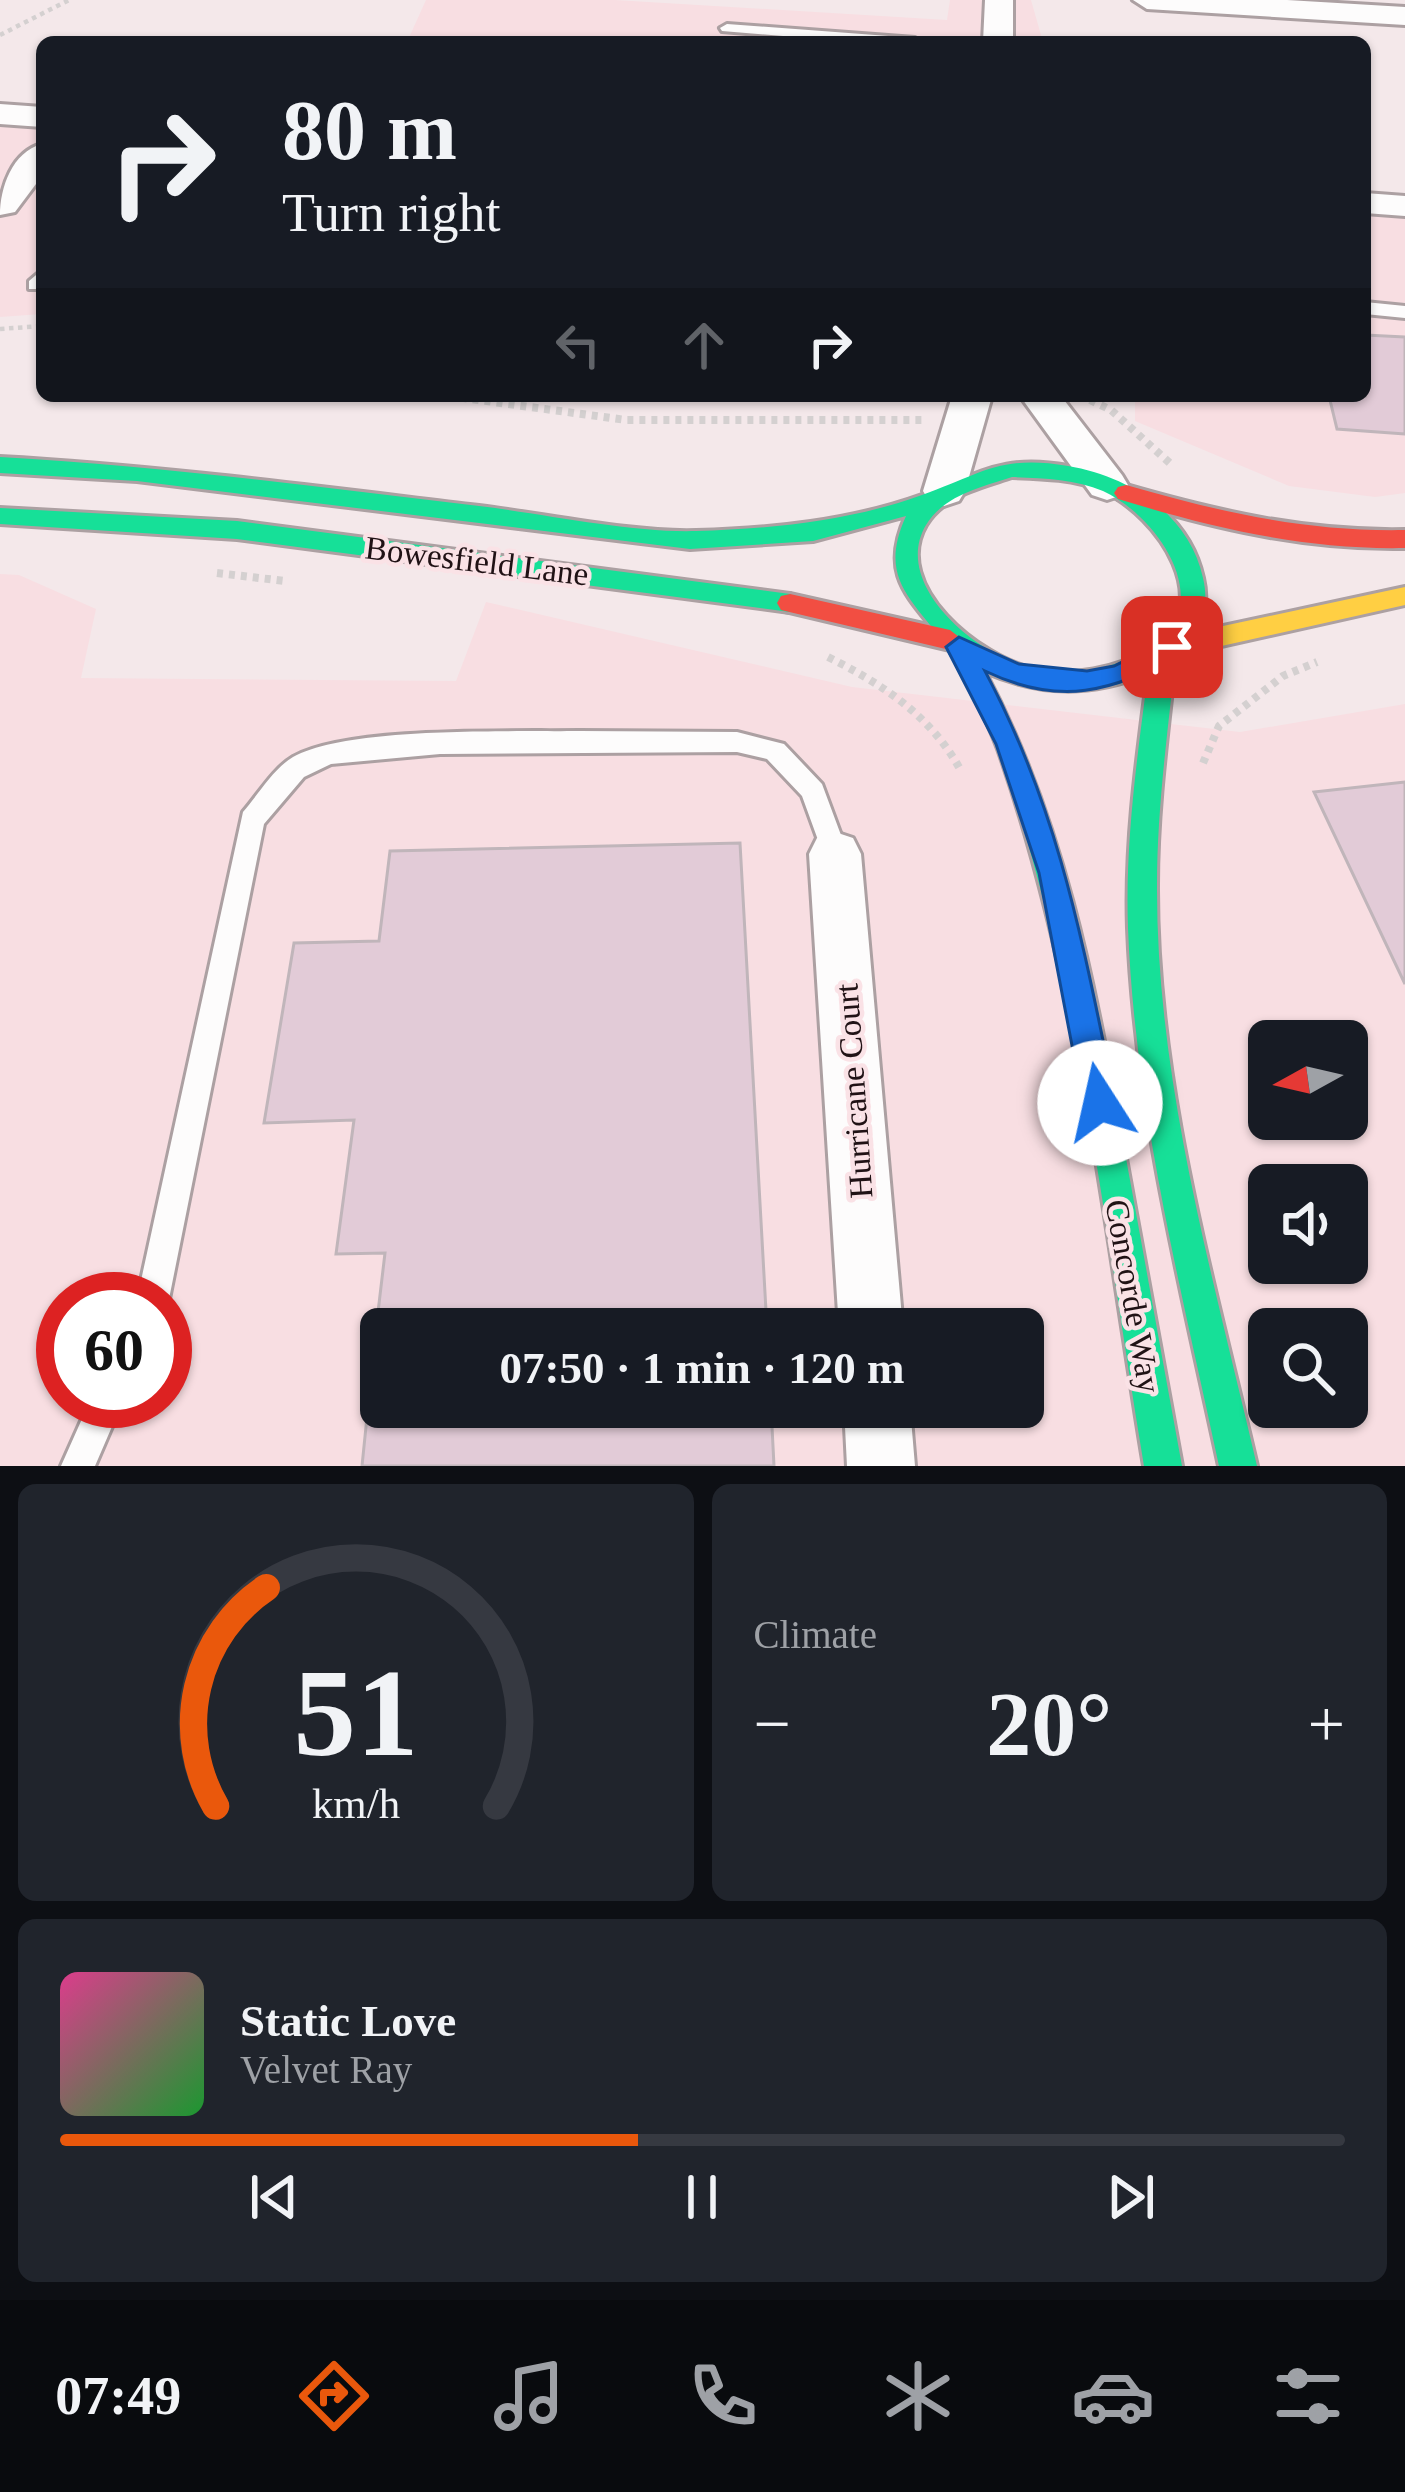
<!DOCTYPE html>
<meta charset="utf-8">
<style>
body{margin:0;font-family:Georgia,serif;background:#20242c;color:#f1f3f6;height:100vh;display:flex;flex-direction:column;font-size:45px;white-space:nowrap}
*{box-sizing:border-box;margin:0}
p{font-size:39px;color:#9ea1a6}
.icon{flex:none;width:66px;height:66px;fill:none;stroke:currentColor;stroke-width:2;stroke-linecap:round;stroke-linejoin:round}
.map{position:relative;height:1466px;overflow:hidden}
.details{display:flex;flex-direction:column;gap:18px;padding:18px;background:#0d0f14;flex:1}
.details>*{flex:none}
.top-card{position:absolute;left:36px;top:36px;width:1335px;height:366px;border-radius:18px;box-shadow:0 3px 9px #0004;background:#171b24;color:#f1f3f6;overflow:hidden}
.needle{width:78px;rotate:262deg}
.fabs{position:absolute;left:1248px;top:1020px;display:grid;gap:24px}
.fabs a{display:grid;place-items:center;width:120px;height:120px;border-radius:18px;background:#171b24;box-shadow:0 3px 9px #0004;font-size:60px}
.speed{position:absolute;left:36px;top:1272px;display:flex;gap:24px;font-size:60px;font-weight:700;text-align:center}
.speed>*{display:grid;place-content:center;width:156px;height:156px;border-radius:50%;background:#171b24;box-shadow:0 3px 9px #0004;line-height:1}
.speed .limit{border:18px solid #d22;background:#fff;color:#111}
.pin{position:absolute;display:grid;place-items:center;width:102px;height:102px;color:#fff;margin:-51px;border-radius:24px;box-shadow:0 6px 18px #0006}
.me{position:absolute;width:132px;margin:-66px;rotate:350deg;stroke-linejoin:round;filter:drop-shadow(0 0 9px #0008)}
.turn{display:flex;align-items:center;gap:42px;height:252px;padding:0 48px;font-size:54px}
.turn .icon{width:156px;height:156px;stroke-width:2.5}
.turn b{display:block;font-size:84px;line-height:102px}
.lanes{display:flex;align-items:center;height:114px;padding:0 48px;background:#0003;justify-content:center;gap:60px;direction:ltr}
.lanes .off{opacity:.35}
.big{font-size:90px;font-weight:700;line-height:1.1}
.details .card{flex:1;display:flex;flex-direction:column;justify-content:center;gap:18px;min-width:0;padding:0 42px;border-radius:18px;background:#20242c}
.details .dial{align-items:center;gap:0}
.dial svg{height:312px;overflow:visible;fill:none;stroke:#363941;stroke-width:7;stroke-linecap:round;text-anchor:middle}
.dial text{fill:#f1f3f6;stroke:none}
.song{display:flex;align-items:center;gap:36px}
.cover{width:144px;height:144px;border-radius:18px;background:linear-gradient(135deg,hsl(330 70% 55%),hsl(130 70% 35%))}
.played{height:12px;border-radius:6px;background:linear-gradient(90deg,#ea580c 45%,#363941 45%)}
.keys{display:flex;justify-content:space-around;direction:ltr}
.heat{display:flex;justify-content:space-between;align-items:center;font-size:66px;direction:ltr}
.details .tiles{flex:1;display:grid;gap:18px;grid-template-columns:1fr 1fr}
.card:last-child{grid-column:span 2}
.trip{position:absolute;left:360px;top:1308px;width:684px;height:120px;border-radius:18px;background:#171b24;box-shadow:0 3px 9px #0004;font-weight:700;line-height:120px;text-align:center}
.menu{display:flex;height:192px;justify-content:space-around;align-items:center;background:#090b0e;color:#9ea1a6}
.menu .icon{width:84px;height:84px}
.menu .current{color:#ea580c}
.menu b{font-size:54px;color:#f1f3f6}
.map>svg:first-child{display:block}
</style>
<div class="map">
<svg width="1405" height="1466" viewBox="0 0 1405 1466">
<rect width="100%" height="100%" fill="#f4e8ea"/>
<path fill="#f8dee2" fill-rule="evenodd" d="M426 0H615L947 20 950 0H1031L1043 42H407Z
M0 123 42 126V314L0 317Z
M1365 199 1405 205V493L1375 497 1289 486 1135 421V396H1365Z
M0 574 19 575 96 609 81 678 456 681 486 602 852 687 1240 732 1405 704V1466H0ZM1269 1041H1347V1119H1269ZM1269 1185H1347V1263H1269ZM63 1299H165V1401H63ZM381 1329H1023V1407H381ZM1269 1329H1347V1407H1269Z"/>
<path fill="#e2cbd7" stroke="#c0b5ba" stroke-width="3" d="M1365 335 1405 337V434L1337 429 1329 396H1365Z
M1405 782V984L1314 792Z
M740 843 767 1329H376L385 1253 336 1254 354 1120 264 1123 294 943 379 941 390 851Z
M368 1407H771L774 1466H362Z"/>
<g fill="none" stroke-linecap="round" stroke-linejoin="round">
<defs>
<path id="lane" d="M727 24 915 38 922 42H855L722 31 720 28Z
M42 270 41 289H29V281Z
M1365 302 1405 306V318L1365 314Z
M579 731 737 732 784 744 822 784 848 854 844 862 835 865 826 862 802 796 767 759 737 752 440 754 331 764 304 777 264 824 169 1299 165 1308V1299H137L243 812C258 795 273 769 293 757 348 726 512 732 579 731Z
M90 1401H123L95 1466H61Z"/>
<path id="street" d="M985 0H1013V42H983Z
M1133 0H1287L1405 7V25L1147 9Z
M0 104 42 107V127L0 124Z
M42 144V176L15 212 0 215C0 188 12 152 42 144Z
M1365 193 1405 196V216L1365 213Z
M952 396H992L965 491 959 501 944 506 929 501 923 491Z
M1020 396H1061L1122 475 1128 485 1122 495 1107 500 1092 495Z
M835 832 853 838 861 854 903 1329H839L809 854 817 838Z
M844 1407H910L915 1466H847Z"/>
<path id="fast" d="M0 457C161 466 319 487 479 506 545 514 633 533 696 531 772 529 850 521 922 495 981 474 1001 454 1068 466 1129 476 1189 514 1203 578 1212 617 1193 627 1177 657 1171 667 1172 687 1171 699 1164 761 1157 823 1157 885 1156 1081 1213 1276 1257 1466H1219C1181 1288 1135 1110 1128 928 1125 843 1137 758 1148 674 1090 697 1041 696 985 672 1064 821 1093 978 1123 1142 1143 1250 1162 1358 1182 1466H1144C1104 1227 1079 979 998 749 987 720 962 667 945 644 911 598 878 578 906 516L813 541 690 549 137 481 0 473ZM1012 477C1043 478 1075 479 1103 491 1158 516 1220 606 1149 649 1115 669 1073 677 1034 669 981 658 890 586 926 525 944 495 982 487 1012 477Z
M0 508 237 521 790 594 803 603 790 612 237 539 0 524Z"/>
<path id="slow" d="M1405 587V605L1172 657 1159 647 1172 637Z"/>
<path id="jam" d="M1126 485C1219 512 1308 532 1405 530V548C1305 550 1213 528 1118 499L1114 493 1118 487Z
M790 594 950 630 963 640 950 650 781 610 777 603 781 596Z"/>
</defs>
<use href="#lane" stroke="#aca0a2" stroke-width="6"/>
<use href="#street" stroke="#aca0a2" stroke-width="6"/>
<use href="#fast" stroke="#aca0a2" stroke-width="6"/>
<use href="#slow" stroke="#aca0a2" stroke-width="6"/>
<use href="#jam" stroke="#aca0a2" stroke-width="6"/>
<path stroke="#d4d0d0" stroke-width="4.5" stroke-dasharray="4.5 4.5" stroke-linecap="butt" d="M0 35 69 0
M0 329 42 326"/>
<path stroke="#d4d0d0" stroke-width="8" stroke-dasharray="6 6" stroke-linecap="butt" d="M449 396 626 420H925
M1090 400 1111 410 1172 465
M217 573 285 581
M828 657C882 684 930 715 960 769
M1203 763 1219 726 1283 676 1317 662"/>
<use href="#lane" fill="#fdfcfc" fill-rule="evenodd"/>
<use href="#street" fill="#fdfcfc" fill-rule="evenodd"/>
<use href="#fast" fill="#16e098" fill-rule="evenodd"/>
<use href="#slow" fill="#ffcf43" fill-rule="evenodd"/>
<use href="#jam" fill="#f24e42" fill-rule="evenodd"/>
</g>
<path fill="#1a73e8" stroke="#114b97" stroke-width="3" d="M959 637 1019 664 1087 671 1114 666 1172 637 1185 647 1181 654C1112 692 1060 707 985 671 1061 814 1083 946 1116 1103L1111 1114 1100 1119 1088 1114 1083 1103 1039 873 996 744 946 647Z"/>
<g text-anchor="middle" stroke-width="9" stroke-linejoin="round" paint-order="stroke">
<g font-size="33" fill="#201215" stroke="#fae2e6">
<text transform="translate(477 560) rotate(7)" y="12">Bowesfield Lane</text>
<text transform="translate(853 1091) rotate(-94)" y="12">Hurricane Court</text>
<text transform="translate(1134 1296) rotate(80)" y="12">Concorde Way</text>
</g>
</g>
</svg>
<div class="fabs">
<a><svg class="needle" viewBox="-14 -14 28 28"><path d="M0-13l5 13h-10z" fill="#e53935"/><path d="M0 13l5-13h-10z" fill="#9ea1a6"/></svg></a>
<a><svg class="icon" aria-label="sound" viewBox="0 0 24 24"><path d="M4 9h4l5-4v14l-5-4H4zM17 9q2 3 0 6"/></svg></a>
<a><svg class="icon" aria-label="search" viewBox="0 0 24 24"><circle cx="10" cy="10" r="6"/><path d="M15 15l6 6"/></svg></a>
</div>
<div class="speed"><div class="limit">60</div></div>
<div class="pin" style="left:1172px;top:647px;background:#d93025"><svg class="icon" aria-label="arrive" viewBox="0 0 24 24"><path d="M6 21V4h12l-3 4 3 4H6"/></svg></div>
<svg class="me" style="left:1100px;top:1103px" viewBox="-20 -20 40 40"><circle r="19" fill="#fff"/><path d="M0-13L10 11 0 6-10 11z" fill="#1a73e8"/></svg>
<div class="trip">07:50 · 1 min · 120 m</div>
<div class="top-card">
<div class="turn"><svg class="icon" aria-label="right" viewBox="0 0 24 24"><path d="M7 20v-9h11M14 6l5 5-5 5"/></svg><div><b>80 m</b>Turn right</div></div>
<div class="lanes"><svg class="icon off" aria-label="left" viewBox="0 0 24 24"><path d="M17 20v-9H6M10 6l-5 5 5 5"/></svg><svg class="icon off" aria-label="ahead" viewBox="0 0 24 24"><path d="M12 20V5M6 11l6-6 6 6"/></svg><svg class="icon" aria-label="right" viewBox="0 0 24 24"><path d="M7 20v-9h11M14 6l5 5-5 5"/></svg></div>
</div>
</div>
<section class="details">
<div class="tiles">
<div class="card dial"><svg viewBox="0 0 100 80">
<path d="M14 69A42 42 0 1 1 86 69"/>
<path d="M14 69A42 42 0 0 1 27 13" stroke="#ea580c"/>
<text x="50" y="56" font-size="32" font-weight="700">51</text>
<text x="50" y="72" font-size="11">km/h</text>
</svg></div>
<div class="card"><p>Climate</p>
<div class="heat"><a>−</a><b class="big">20°</b><a>+</a></div>
</div>
<div class="card">
<div class="song"><i class="cover"></i><div><b>Static Love</b><p>Velvet Ray</p></div></div>
<div class="played"></div>
<div class="keys"><svg class="icon" aria-label="previous" viewBox="0 0 24 24"><path d="M18 5L8 12l10 7zM5 5v14"/></svg><svg class="icon" aria-label="pause" viewBox="0 0 24 24"><path d="M8 5v14M16 5v14"/></svg><svg class="icon" aria-label="next" viewBox="0 0 24 24"><path d="M6 5l10 7-10 7zM19 5v14"/></svg></div>
</div>
</div>
</section>
<nav class="menu">
<b>07:49</b>
<svg class="icon current" aria-label="directions" viewBox="0 0 24 24"><path d="M12 3l9 9-9 9-9-9zM9 14v-3h6M13 9l2 2-2 2"/></svg>
<svg class="icon" aria-label="music" viewBox="0 0 24 24"><path d="M9 18V5l10-2v13"/><circle cx="6" cy="18" r="3"/><circle cx="16" cy="16" r="3"/></svg>
<svg class="icon" aria-label="phone" viewBox="0 0 24 24"><path d="M5 4h4l2 5-3 2q2 4 5 5l2-3 5 2v4C11 20 4 13 5 4z"/></svg>
<svg class="icon" aria-label="climate" viewBox="0 0 24 24"><path d="M12 3v18M4 7l16 10M4 17L20 7"/></svg>
<svg class="icon" aria-label="car" viewBox="0 0 24 24"><path d="M5 17H2v-5l4-1 3-4h7l3 4 3 1v5h-3M9 17h6M6 11h13"/><circle cx="7" cy="17" r="2"/><circle cx="17" cy="17" r="2"/></svg>
<svg class="icon" aria-label="filters" viewBox="0 0 24 24"><path d="M4 7h16M4 17h16"/><circle cx="9" cy="7" r="2"/><circle cx="15" cy="17" r="2"/></svg>
</nav>
